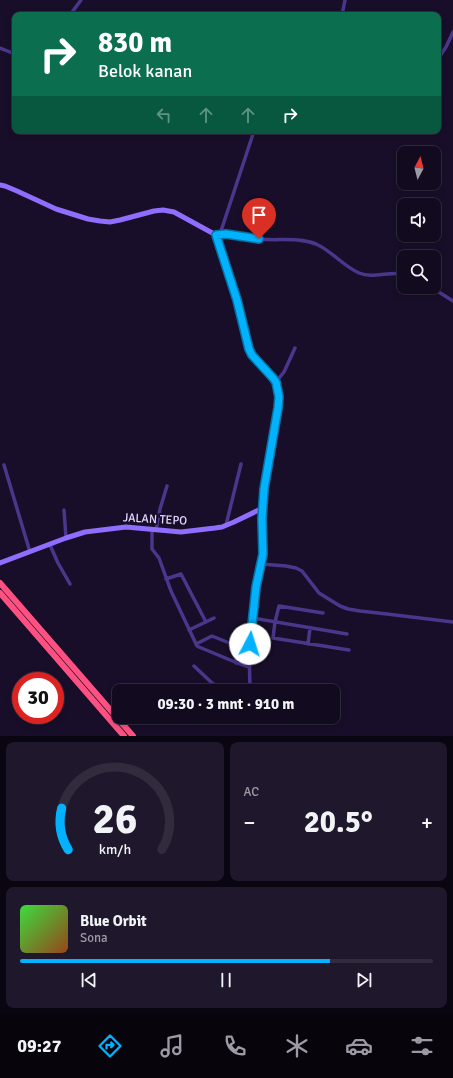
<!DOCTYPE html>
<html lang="id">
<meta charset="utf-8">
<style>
body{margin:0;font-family:Signika,sans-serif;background:#1f182c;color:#f1f3f6;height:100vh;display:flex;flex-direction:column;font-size:15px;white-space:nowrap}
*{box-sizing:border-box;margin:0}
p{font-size:13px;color:#9c9aa4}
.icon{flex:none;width:22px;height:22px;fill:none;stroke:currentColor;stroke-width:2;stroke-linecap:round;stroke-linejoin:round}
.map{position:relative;height:736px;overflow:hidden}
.side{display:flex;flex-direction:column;gap:6px;padding:6px;background:#0a0611;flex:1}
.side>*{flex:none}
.banner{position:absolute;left:12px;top:12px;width:429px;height:122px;border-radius:8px;box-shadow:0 2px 6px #0003,0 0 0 1px #312b3d;background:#0b6e4f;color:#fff;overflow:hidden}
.needle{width:26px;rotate:7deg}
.fabs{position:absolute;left:397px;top:146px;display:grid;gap:8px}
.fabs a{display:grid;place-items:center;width:44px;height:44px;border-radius:8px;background:#120a1f;box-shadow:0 2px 6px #0003,0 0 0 1px #312b3d;font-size:20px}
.speed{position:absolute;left:12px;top:672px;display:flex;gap:8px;font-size:20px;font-weight:700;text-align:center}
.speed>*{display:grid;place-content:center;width:52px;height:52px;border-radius:50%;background:#120a1f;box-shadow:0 2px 6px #0003,0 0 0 1px #312b3d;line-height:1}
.speed .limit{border:6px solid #d22;background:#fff;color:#111}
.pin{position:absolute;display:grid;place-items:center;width:34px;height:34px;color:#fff;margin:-41px -17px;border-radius:50% 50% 50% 0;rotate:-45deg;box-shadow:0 0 4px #0007}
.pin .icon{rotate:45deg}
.me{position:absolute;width:44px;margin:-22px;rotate:5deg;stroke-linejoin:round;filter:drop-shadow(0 0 3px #0008)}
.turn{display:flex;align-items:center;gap:14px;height:84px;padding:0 20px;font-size:18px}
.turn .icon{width:52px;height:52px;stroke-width:2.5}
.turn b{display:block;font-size:28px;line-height:34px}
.lanes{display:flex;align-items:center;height:38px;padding:0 20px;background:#0003;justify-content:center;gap:20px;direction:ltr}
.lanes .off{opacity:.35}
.big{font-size:30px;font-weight:700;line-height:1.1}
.side .widget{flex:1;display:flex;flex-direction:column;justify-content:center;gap:6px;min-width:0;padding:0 14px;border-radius:8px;background:#1f182c}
.side .dial{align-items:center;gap:0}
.dial svg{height:104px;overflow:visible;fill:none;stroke:#312b3d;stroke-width:7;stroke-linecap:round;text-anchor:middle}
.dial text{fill:#f1f3f6;stroke:none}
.song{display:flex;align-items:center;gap:12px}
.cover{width:48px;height:48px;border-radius:6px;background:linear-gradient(135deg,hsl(120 70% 55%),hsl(20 70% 35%))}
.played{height:4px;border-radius:2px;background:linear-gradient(90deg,#02b2ff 75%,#312b3d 75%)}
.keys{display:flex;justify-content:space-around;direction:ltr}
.heat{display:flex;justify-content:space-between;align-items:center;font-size:22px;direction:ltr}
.side .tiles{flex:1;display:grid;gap:6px;grid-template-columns:1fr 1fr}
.widget:last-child{grid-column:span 2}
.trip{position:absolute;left:112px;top:684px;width:228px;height:40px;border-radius:8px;background:#120a1f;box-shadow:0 2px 6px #0003,0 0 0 1px #312b3d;font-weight:700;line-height:40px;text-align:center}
.dock{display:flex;height:64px;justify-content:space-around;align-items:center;background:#07040c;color:#9c9aa4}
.dock .icon{width:28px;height:28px}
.dock .active{color:#02b2ff}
.dock b{font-size:18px;color:#f1f3f6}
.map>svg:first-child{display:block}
</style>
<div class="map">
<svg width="453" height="736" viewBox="0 0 453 736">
<rect width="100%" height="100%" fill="#180e29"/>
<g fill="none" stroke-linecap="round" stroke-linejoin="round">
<path stroke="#4a368b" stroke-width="3.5" d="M70 15 81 0
M342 15 345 0
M0 48 15 54
M438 59 446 47 453 32
M220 234 254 131
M216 235C227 232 246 238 258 239 277 241 298 237 316 244 332 251 343 266 359 273 373 279 389 271 404 274
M431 287 453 301
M276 382 284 372 295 348
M4 465 30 552
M64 510 66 538
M226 525 241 464
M152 530V549L159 558 171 591 197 646 199 647 235 662 249 667
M156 530 160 509 167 486
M50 545 58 563 70 584
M261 564 286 566 296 568 302 571 319 593 340 606 348 609 360 611 387 614 453 622
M166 579 181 574 206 622
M323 613 279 606 275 622 273 638 349 650
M252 618 347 634
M189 630 214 618
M196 644 212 636 237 646 236 663
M308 644 310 628
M194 666 212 683 224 691
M250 691 249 644 256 587 263 554 262 528 263 508"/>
<path stroke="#8e6dff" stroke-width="5" d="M0 185 5 186 17 191 56 209 88 219 100 221 110 222 120 220 154 211 163 210 174 212 216 235 237 300 249 349 252 355 273 378C285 400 271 452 266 477 264 487 264 498 263 508L234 522 222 527 215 528 181 532 126 527 85 532 66 538 0 563"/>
<path stroke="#ff5181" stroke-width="6" d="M0 583 133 736
M0 593 124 736"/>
</g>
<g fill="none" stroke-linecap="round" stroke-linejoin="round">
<defs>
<path id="route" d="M250 644 256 587 263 554 262 519 264 489 278 408 279 397 276 382 273 378 252 355 249 349 237 300 216 235 226 234 259 239"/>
</defs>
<use href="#route" stroke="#0174a6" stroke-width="10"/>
<use href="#route" stroke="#02b2ff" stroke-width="7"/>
</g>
<g text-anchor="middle" stroke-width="4" stroke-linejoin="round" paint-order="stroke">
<g font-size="12" fill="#e3d6ff" stroke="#180e29">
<text transform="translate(155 519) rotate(3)" y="4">JALAN TEPO</text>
</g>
</g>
</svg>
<div class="fabs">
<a><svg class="needle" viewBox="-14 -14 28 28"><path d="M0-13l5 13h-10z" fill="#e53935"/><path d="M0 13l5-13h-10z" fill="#9c9aa4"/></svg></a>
<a><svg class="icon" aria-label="sound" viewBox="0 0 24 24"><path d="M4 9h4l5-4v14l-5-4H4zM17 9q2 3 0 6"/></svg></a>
<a><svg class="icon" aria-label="search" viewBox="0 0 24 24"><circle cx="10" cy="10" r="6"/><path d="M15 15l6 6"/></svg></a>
</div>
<div class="speed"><div class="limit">30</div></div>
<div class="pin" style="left:259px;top:239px;background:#d93025"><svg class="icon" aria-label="arrive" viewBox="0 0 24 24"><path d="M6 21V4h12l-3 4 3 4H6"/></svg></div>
<svg class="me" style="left:250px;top:644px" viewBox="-20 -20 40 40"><circle r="19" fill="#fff"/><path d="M0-13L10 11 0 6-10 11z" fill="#02b2ff"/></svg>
<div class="trip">09:30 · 3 mnt · 910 m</div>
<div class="banner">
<div class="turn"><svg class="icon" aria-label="right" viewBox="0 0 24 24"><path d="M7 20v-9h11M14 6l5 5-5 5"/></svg><div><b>830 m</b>Belok kanan</div></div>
<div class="lanes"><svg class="icon off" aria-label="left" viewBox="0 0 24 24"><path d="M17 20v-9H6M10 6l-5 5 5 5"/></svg><svg class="icon off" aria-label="ahead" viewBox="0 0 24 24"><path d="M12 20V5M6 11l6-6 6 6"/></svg><svg class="icon off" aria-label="ahead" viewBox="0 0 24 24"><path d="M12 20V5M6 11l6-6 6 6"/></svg><svg class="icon" aria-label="right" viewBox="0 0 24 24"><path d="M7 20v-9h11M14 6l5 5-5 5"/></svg></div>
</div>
</div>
<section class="side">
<div class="tiles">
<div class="widget dial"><svg viewBox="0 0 100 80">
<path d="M14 69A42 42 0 1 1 86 69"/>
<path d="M14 69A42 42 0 0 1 9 37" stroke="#02b2ff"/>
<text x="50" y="56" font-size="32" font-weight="700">26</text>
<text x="50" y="72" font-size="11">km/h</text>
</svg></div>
<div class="widget"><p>AC</p>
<div class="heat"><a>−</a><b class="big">20.5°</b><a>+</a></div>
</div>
<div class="widget">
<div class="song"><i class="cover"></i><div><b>Blue Orbit</b><p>Sona</p></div></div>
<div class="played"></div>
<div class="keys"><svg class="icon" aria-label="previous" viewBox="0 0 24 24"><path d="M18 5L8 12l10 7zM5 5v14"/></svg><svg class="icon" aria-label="pause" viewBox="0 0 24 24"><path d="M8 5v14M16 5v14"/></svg><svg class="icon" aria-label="next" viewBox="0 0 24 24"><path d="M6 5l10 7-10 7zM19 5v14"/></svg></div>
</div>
</div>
</section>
<nav class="dock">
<b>09:27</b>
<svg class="icon active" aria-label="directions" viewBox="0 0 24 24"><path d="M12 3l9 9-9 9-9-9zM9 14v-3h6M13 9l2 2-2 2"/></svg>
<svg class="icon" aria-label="music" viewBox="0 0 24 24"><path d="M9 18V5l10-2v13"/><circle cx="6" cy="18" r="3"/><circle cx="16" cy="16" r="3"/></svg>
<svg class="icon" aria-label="phone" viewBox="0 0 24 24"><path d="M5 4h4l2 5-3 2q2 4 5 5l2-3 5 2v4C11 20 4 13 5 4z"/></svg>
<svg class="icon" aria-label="climate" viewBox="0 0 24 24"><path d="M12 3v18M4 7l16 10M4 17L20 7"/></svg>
<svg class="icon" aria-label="car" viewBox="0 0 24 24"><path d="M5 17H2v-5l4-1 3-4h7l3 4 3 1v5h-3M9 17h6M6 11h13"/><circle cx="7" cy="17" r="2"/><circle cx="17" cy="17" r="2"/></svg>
<svg class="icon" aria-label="filters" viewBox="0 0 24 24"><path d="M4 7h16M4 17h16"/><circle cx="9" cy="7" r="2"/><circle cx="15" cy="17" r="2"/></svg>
</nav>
